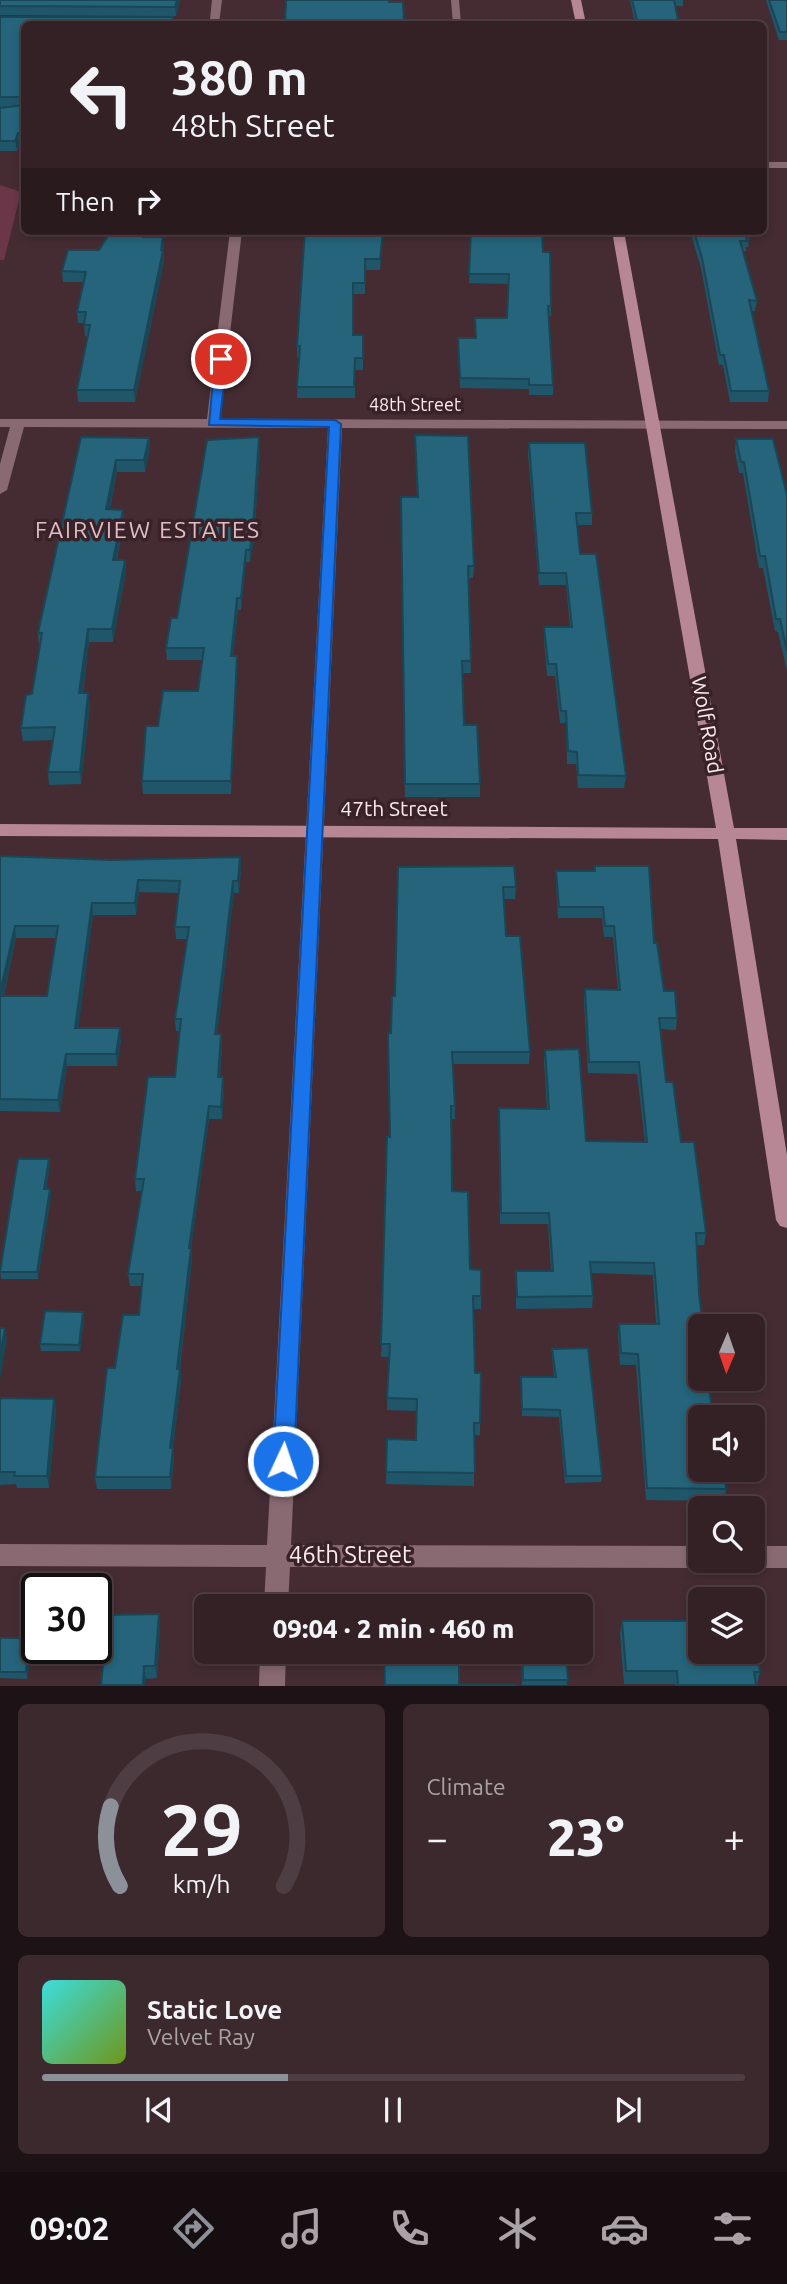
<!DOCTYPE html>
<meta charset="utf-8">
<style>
body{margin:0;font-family:Ubuntu,sans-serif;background:#3c292e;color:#f1f3f6;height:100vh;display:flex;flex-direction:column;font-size:26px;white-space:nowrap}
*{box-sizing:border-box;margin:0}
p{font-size:23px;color:#a9a3a7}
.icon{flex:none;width:38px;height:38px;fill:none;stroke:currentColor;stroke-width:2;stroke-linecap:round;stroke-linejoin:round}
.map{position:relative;height:1686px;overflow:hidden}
.sheet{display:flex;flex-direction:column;gap:18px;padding:18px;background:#1d1215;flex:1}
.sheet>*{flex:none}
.banner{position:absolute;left:21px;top:21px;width:746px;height:214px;border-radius:10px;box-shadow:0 4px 10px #0003,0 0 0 2px #4e3e43;background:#342126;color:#f1f3f6;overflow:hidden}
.needle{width:46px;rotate:182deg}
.controls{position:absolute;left:688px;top:1314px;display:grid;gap:14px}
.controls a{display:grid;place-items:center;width:77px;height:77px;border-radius:10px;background:#342126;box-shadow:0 4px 10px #0003,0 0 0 2px #4e3e43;font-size:35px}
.speed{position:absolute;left:21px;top:1573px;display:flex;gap:14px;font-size:35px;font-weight:700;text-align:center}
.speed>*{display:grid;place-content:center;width:91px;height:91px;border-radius:50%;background:#342126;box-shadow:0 4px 10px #0003,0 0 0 2px #4e3e43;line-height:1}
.speed .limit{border:4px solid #111;border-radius:10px;background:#fff;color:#111}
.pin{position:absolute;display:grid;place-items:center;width:60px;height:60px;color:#fff;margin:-30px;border:4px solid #fff;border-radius:50%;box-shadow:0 2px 7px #0007}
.me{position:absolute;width:77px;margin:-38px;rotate:3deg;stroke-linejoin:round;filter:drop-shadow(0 0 5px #0008)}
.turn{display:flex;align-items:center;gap:24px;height:147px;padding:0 35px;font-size:32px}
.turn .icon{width:91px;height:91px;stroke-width:2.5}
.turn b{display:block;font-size:49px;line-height:60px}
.then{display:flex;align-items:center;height:66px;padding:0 35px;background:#0003;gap:14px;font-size:26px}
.big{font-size:52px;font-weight:800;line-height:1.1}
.sheet .widget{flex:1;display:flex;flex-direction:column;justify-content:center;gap:10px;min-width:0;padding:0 24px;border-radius:10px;background:#3c292e}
.sheet .dial{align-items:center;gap:0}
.dial svg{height:182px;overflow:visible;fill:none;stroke:#4e3e43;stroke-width:7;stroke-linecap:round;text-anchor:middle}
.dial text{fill:#f1f3f6;stroke:none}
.song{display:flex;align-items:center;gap:21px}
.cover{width:84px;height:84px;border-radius:10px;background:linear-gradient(135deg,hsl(180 70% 55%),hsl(80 70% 35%))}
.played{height:7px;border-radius:4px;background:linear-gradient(90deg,#8c9099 35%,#4e3e43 35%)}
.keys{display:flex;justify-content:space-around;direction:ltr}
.heat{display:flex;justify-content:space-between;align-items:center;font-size:38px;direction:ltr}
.sheet .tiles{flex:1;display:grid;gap:18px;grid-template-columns:1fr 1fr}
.widget:last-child{grid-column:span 2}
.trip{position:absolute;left:194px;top:1594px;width:399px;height:70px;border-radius:10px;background:#342126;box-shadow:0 4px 10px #0003,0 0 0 2px #4e3e43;font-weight:800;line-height:70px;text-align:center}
.tab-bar{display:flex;height:112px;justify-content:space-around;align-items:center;background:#150d0f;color:#a9a3a7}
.tab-bar .icon{width:49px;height:49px}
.tab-bar .current{color:#8c9099}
.tab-bar b{font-size:32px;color:#f1f3f6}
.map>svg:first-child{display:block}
</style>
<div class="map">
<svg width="787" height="1686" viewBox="0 0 787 1686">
<rect width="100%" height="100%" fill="#452c33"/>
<path fill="#6a3648" d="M0 185 21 192 4 260H0Z"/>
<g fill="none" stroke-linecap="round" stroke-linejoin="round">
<path fill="#896a73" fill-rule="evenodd" d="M451 0H459L461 24H453Z"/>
<path fill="#896a73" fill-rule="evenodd" d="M212 0H222L219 24H148L145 22 150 19H210Z
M763 162H787V168H763Z
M230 231H242L220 419 787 421V429L342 428 291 1545 700 1546V1561H710L700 1568 290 1567 288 1606H264L266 1567 0 1566V1544L267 1545 328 428 24 427 7 490 0 494V464L10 427H0V419H207Z
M752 1546H787V1568H752L743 1565 742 1561H752Z
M260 1652H286L285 1686H259Z"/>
<path fill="#b88795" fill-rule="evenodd" d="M571 0H581L586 24H576Z
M612 231H624L734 828H787V840L736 839 787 1155V1228L780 1226 776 1220 718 839 0 836V824L716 828Z"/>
</g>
<path fill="#20566a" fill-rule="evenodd" d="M0 0H180L176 16 0 15Z
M630 0H683V6H675L679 24H635Z
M766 0H787V40H779Z
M0 17 24 24V143H19L17 151H0Z
M305 231H383L380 270H365V294H353V335H363V370H355V398H297L299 357H297V346Z
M471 231 543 252 551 306V316H549L553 385V395H529V389L460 388 458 338H475L507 318 508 284 469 283Z
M690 231H747L749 237 748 247H746V251H742L757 301 755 311H751L769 391 768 402H730L723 365H719L701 268Z
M151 237H163L164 261 135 402H78L77 390 88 336H85L84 323H78L77 312 83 282H63L62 271 99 250Z
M415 435 474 566 473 578H469L471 673H463L464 725 480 784V797H405L401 497H417Z
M81 437 149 438 150 449 145 472H117L110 509 123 510 124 521 117 560H125L126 572 113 642H89L83 693 90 705 81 784 49 785 48 772 53 740 23 741 21 728 32 694 40 645H39L38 633Z
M736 439 787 495V671L778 632 775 631 763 568H759L743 473H739L735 451Z
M529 443 592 513V525H577L580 554 626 776 624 788H578L576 764H567L566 723H560L555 676H547L544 639V627H570L566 585H539L528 454Z
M260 449 254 540 250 562H246L241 610H238L233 656 237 669 231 794H143L142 781 158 726 198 691 202 660H167L166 648 177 618Z
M0 856 111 860 240 857 241 869 239 893H234L217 1034H221L222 1046 220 1077H223L224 1089 222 1119H209L191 1248 192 1260 180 1369 181 1381 173 1448 174 1460 171 1489H97L95 1477 115 1368 139 1315 142 1286H130L128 1274 142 1191H136L135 1179 175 1077 180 1031H176L175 1019 187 939H176L175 927 179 893 139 892 136 915H93L78 1028 121 1040 117 1066H67L60 1112 0 1111ZM16 938H56L47 996H4Z
M595 866 654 943 664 991 677 1018 676 1030 661 1029 666 1082 681 1142 706 1233 704 1245H696L700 1418 726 1489 724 1501 646 1500 636 1365H620L618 1335 619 1324H656L653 1275 591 1273 593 1296 592 1308 516 1309V1271H551L548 1224H500L499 1108 547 1109 544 1061 545 1050 586 1141 645 1142 637 1074 588 1073 584 1001 585 989 618 990 613 937H604L602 918H558L556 883V871H594Z
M398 867 516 887 515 899H504L506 936 530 1052 529 1064H453L455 1106V1119H451L452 1191 470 1269 481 1270V1309H473L475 1373 480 1423V1435H474V1486L386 1484 387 1439 416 1440 417 1411 387 1410 389 1357H381L390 1137 391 1033 395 996Z
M50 1165 46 1189H50L51 1196 38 1279H1L0 1269Z
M84 1318 80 1351H41L40 1344Z
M552 1349 602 1476 601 1482 565 1483 559 1417 522 1416 521 1377H554L552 1355Z
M0 1398 54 1399 56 1411 49 1488H17L16 1484 0 1485Z
M159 1614 160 1627 157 1678 146 1679 101 1685Z
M622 1621 760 1672 757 1685H675V1684H624L620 1634Z
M0 1638 32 1645 27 1679 0 1678Z
M521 1652H566L567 1685H522Z"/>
<path fill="#1a4656" d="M177 0H180L176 16 175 7Z
M18 133 19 143 17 151 15 141Z
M147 231H154L145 248 144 237Z
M383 231 380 270V259Z
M163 237 164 261 135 402 134 390Z
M259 437 260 449 254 540 250 562V550Z
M149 438 150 449 145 472 144 460Z
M116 460 117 472 107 521 106 509Z
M123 510 124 521 114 572 113 560Z
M246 550V562L241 610V598Z
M125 560 126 572 113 642 112 629Z
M237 598 238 610 232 669 231 656Z
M88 629 89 642 81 705 79 693Z
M237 656V669L231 794V781Z
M88 693 90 705 81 784 80 772Z
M240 857 241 869 239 893 238 881Z
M138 880 139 892 136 915 135 903Z
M233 881 234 893 216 1046 215 1034Z
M92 903 93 915 77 1040 75 1028Z
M15 926 16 938 1 1008 0 993Z
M120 1028 121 1040 117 1066 116 1054Z
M221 1034 222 1046 218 1089V1077Z
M66 1054 67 1066 60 1112 58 1100Z
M223 1077 224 1089 222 1119 221 1107Z
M209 1106V1119L191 1248 192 1260 178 1381 177 1369 189 1248Z
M49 1159 50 1165 45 1196 44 1189Z
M50 1189 51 1196 38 1279 37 1272Z
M83 1312 84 1318 80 1351 79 1345Z
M5 1328 7 1340 0 1380V1355Z
M180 1369 181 1381 172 1460 170 1448Z
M54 1399 56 1411 49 1488 47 1476Z
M173 1448 174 1460 171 1489 170 1477Z
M159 1614 160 1627 157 1678 155 1666Z
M30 1638 32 1645 27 1679 26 1672Z
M144 1666 146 1679 145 1685H143Z"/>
<path fill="#25647b" stroke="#1a4656" stroke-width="2" d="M0 0H177L175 7 0 6Z
M286 0H389V2H403L404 24H285Z
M632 0H674L679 24H638Z
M769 0H787V32H780Z
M0 17H173L171 24H24V102L23 97H0Z
M24 105V133H18L15 141H0V108Z
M111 231H147L144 237H163L161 250H163L134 390H77L90 325H84L86 312H77L86 272 62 271 68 250H99Z
M305 231H383L380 259H365V283H353V335H363V358H355L354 387H297L300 346H297Z
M471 231H542L543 252H550L551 306H548L553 385H529V379L460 378 458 338H476L475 318H507L509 274H469Z
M694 231H747L749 237H746L747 241H740L757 301 749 300 769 391H731L724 355H720L702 258Z
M415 435 468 436 474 566H468L471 661H462L464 725H477L480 784H405L401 497H418Z
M81 437 149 438 144 460H116L106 509 123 510 113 560H125L112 629H88L79 693H88L80 772H48L55 727 21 728 26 695 32 694 42 633H38Z
M259 437 253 528 250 550H246L241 598H237L231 656H237L231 781H142L146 726H158L163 691H198L204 648H166L171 618H177L207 440Z
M736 439H773L787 495V651L780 619H776L765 556H760L744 462H741Z
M529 443H585L592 513H576L580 554H596L626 776 578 775 577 752 568 751 566 711H561L556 664H548L544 627H572L566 573H539Z
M0 856 111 860 240 857 238 881H233L215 1034H221L218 1077H223L221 1107 209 1106 189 1248H191L177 1369H180L170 1448H173L170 1477H95L107 1368H115L123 1315H139L143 1274H128L144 1179H135L148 1077H175L181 1019H175L189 927H175L180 881 138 880 135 903H92L75 1028H120L116 1054H66L58 1100 0 1099V996H47L58 926H15L0 993Z
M514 866 516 887H503L506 936H520L530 1052H452L455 1106H451L452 1191 468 1192 470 1269 481 1270V1296H473L475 1373H481L480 1423H474L475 1473 386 1472 387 1439 416 1440 417 1399 387 1398 390 1344H381L387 1137H390L388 1033H391L392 996H395L398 867Z
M595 866H649L654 943H657L664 991H675L677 1018H659L666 1082H673L681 1142H694L706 1233H696L699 1294 703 1326H700V1379H708L713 1418H700V1470H724L726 1489 647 1488 638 1354 621 1353 619 1324H659L654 1263 590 1262 593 1296 517 1297 516 1271H553L549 1213H501L499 1108 549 1109 545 1050 579 1049 586 1141 647 1142 639 1062H589L585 989 620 990 614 926H605L603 907H559L556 871H595Z
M18 1159H49L44 1189H50L37 1272H0Z
M45 1311 83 1312 79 1345 40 1344Z
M0 1328H5L0 1355Z
M588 1348 602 1476H566L560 1410 522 1409 521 1377H556L552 1349Z
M0 1398 54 1399 47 1476H14L15 1472H0Z
M159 1614 155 1666H144L143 1685H101L108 1615Z
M622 1621H700V1652H752L753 1622 760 1672H754L756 1685H678L677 1671H626Z
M0 1638H30L26 1672H0Z
M384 1652H459V1685H516H385Z
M522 1652H566L568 1680H523Z"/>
<path fill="#1a73e8" stroke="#114b97" stroke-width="2" d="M221 356 227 359 220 419 335 420 341 424 294 1461 291 1468 283 1470 276 1468 273 1461 329 427 209 425 215 359Z"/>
<g text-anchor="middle" stroke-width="7" stroke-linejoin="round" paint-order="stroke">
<g font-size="18" fill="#fbeaee" stroke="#3a2229">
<text x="415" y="411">48th Street</text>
</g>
<g font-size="21" fill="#fbeaee" stroke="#3a2229">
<text transform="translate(707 725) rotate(80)" y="7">Wolf Road</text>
<text x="394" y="816">47th Street</text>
</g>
<g font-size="23" letter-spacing="2" fill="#dfbec7" stroke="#3a2229">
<text x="148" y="538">FAIRVIEW ESTATES</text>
</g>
<g font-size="24" fill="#fbeaee" stroke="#3a2229">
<text x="350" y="1563">46th Street</text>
</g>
</g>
</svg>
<div class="controls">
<a><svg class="needle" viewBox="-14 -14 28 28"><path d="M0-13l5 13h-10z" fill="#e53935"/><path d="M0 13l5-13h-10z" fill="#a9a3a7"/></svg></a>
<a><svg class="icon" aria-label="sound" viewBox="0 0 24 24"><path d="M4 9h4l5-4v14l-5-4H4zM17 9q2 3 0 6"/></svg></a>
<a><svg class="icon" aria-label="search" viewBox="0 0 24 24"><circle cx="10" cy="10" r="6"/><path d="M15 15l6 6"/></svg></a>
<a><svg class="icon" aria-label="layers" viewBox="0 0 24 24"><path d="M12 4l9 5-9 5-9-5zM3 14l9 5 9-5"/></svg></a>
</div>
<div class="speed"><div class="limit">30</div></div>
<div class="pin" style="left:221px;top:359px;background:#d93025"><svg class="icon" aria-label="arrive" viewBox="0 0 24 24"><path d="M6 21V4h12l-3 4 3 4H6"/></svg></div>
<svg class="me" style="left:283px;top:1461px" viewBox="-20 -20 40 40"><circle r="17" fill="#1a73e8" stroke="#fff" stroke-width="3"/><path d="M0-11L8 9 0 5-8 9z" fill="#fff"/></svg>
<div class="trip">09:04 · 2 min · 460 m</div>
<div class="banner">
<div class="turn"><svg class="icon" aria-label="left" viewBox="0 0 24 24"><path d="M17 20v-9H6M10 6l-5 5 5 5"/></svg><div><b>380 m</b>48th Street</div></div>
<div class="then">Then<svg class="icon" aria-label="right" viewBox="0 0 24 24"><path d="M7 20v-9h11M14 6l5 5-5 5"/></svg></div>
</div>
</div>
<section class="sheet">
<div class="tiles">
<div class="widget dial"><svg viewBox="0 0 100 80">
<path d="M14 69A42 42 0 1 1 86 69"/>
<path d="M14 69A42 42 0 0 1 10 34" stroke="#8c9099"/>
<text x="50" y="56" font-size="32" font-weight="700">29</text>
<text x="50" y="72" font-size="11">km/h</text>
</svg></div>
<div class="widget"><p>Climate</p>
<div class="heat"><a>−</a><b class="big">23°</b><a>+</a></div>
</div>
<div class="widget">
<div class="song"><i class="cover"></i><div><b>Static Love</b><p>Velvet Ray</p></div></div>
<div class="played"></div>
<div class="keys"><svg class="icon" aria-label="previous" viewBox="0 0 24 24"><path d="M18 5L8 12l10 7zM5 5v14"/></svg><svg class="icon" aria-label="pause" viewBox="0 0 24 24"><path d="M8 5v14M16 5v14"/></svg><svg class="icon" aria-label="next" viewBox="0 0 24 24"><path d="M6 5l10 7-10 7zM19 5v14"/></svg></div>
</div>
</div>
</section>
<nav class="tab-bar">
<b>09:02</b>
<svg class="icon current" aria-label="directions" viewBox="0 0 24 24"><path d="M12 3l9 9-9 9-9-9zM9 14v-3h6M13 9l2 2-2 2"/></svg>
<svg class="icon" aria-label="music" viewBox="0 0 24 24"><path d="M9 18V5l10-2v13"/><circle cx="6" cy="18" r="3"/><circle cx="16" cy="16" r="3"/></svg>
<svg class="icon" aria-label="phone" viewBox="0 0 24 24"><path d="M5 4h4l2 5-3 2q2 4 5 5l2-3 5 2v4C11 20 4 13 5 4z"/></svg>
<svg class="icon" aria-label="climate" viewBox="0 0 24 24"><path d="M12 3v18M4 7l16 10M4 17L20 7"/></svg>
<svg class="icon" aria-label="car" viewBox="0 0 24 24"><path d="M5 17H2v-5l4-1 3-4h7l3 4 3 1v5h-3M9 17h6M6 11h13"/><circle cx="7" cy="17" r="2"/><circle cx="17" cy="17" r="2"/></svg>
<svg class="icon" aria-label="filters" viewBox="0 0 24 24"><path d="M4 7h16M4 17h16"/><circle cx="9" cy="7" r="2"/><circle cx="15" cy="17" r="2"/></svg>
</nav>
